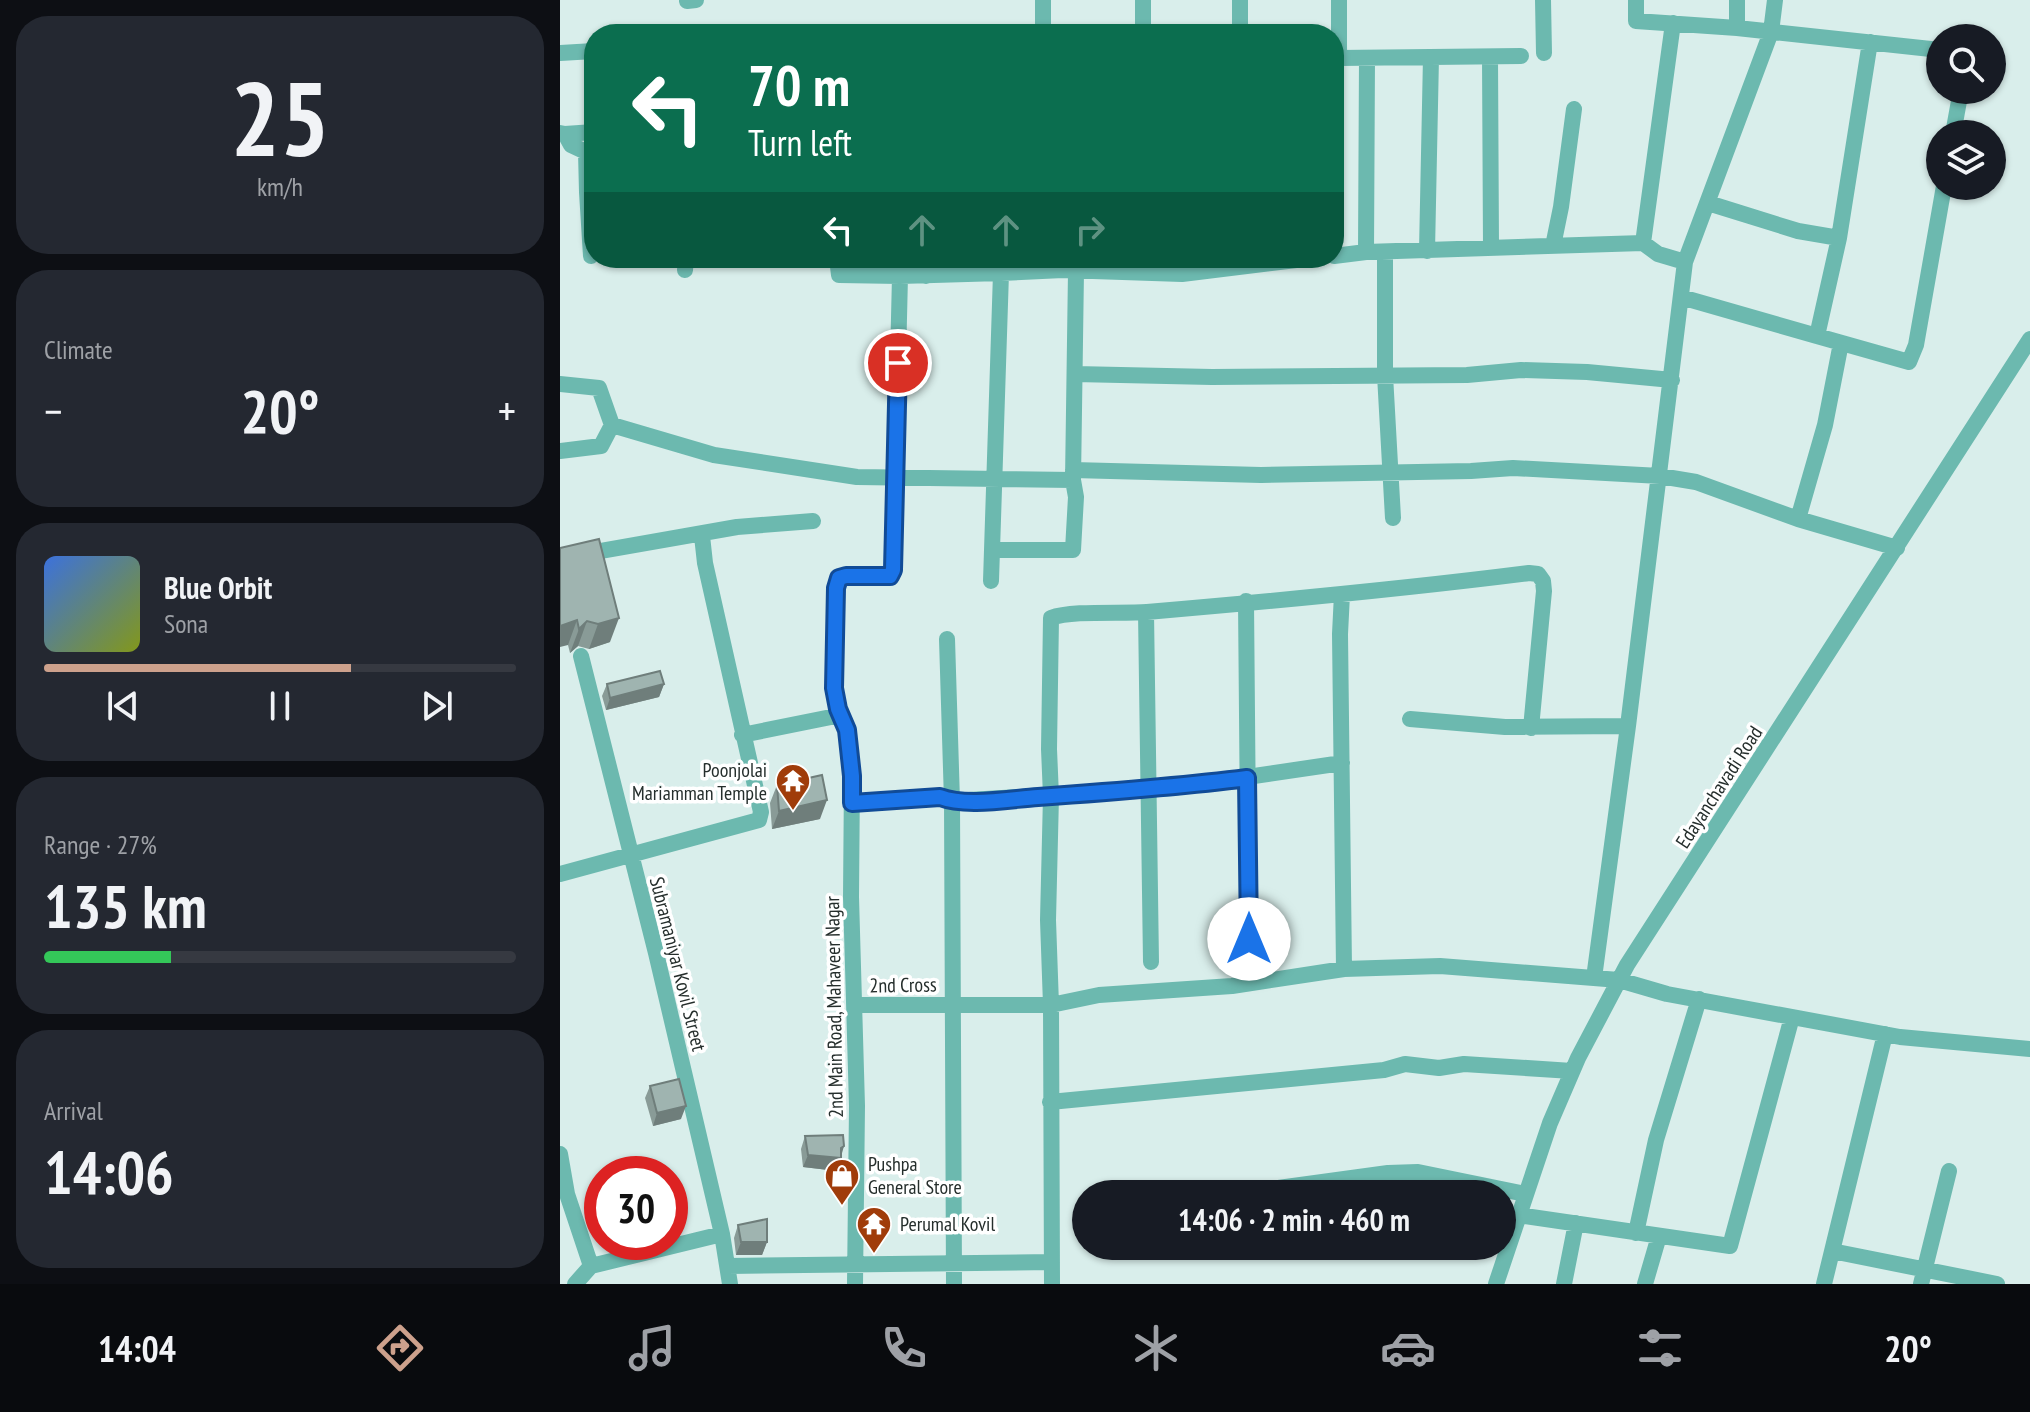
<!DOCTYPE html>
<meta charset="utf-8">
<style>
body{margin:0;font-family:"PT Sans Narrow",sans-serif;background:#242831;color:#f1f3f6;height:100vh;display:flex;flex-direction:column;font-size:30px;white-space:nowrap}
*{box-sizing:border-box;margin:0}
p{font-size:26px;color:#9ea1a6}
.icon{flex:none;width:44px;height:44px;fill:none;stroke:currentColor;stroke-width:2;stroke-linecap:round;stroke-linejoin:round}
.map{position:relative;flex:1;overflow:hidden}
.drawer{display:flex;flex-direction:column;gap:16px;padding:16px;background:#0d0f14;width:560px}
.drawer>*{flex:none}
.hud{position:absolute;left:24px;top:24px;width:760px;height:244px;border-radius:32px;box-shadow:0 2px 6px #0004;background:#0b6e4f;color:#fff;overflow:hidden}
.controls{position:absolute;left:1366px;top:24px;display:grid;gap:16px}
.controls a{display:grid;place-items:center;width:80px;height:80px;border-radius:50%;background:#171b24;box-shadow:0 2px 6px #0004;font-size:40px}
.speed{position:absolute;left:24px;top:1156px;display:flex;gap:16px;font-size:40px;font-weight:700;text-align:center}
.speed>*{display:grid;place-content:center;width:104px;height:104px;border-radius:50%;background:#171b24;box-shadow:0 2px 6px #0004;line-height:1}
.speed .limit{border:12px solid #d22;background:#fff;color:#111}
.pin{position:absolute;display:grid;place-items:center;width:68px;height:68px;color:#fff;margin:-34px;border:4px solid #fff;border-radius:50%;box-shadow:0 2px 8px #0007}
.me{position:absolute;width:88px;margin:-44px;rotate:0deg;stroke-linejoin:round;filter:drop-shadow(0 0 6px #0008)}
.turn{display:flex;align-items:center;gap:28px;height:168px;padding:0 32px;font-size:36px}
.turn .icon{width:104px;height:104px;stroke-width:2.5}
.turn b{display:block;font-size:56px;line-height:68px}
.lanes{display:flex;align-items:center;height:76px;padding:0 32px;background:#0003;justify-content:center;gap:40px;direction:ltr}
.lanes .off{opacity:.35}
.big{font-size:60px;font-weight:700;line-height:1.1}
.drawer .card{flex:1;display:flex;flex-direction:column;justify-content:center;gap:12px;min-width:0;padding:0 28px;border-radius:32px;background:#242831}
.drawer .dial{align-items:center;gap:0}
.dial b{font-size:104px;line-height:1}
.song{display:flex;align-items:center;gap:24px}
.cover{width:96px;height:96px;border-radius:12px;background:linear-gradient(135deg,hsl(220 70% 55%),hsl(70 70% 35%))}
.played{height:8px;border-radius:4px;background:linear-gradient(90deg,#cda18c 65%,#363941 65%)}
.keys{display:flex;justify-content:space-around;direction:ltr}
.heat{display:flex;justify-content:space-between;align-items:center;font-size:44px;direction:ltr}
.charge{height:12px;border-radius:6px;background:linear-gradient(90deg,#34c759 27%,#363941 0)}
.trip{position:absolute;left:512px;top:1180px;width:444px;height:80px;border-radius:40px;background:#171b24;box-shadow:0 2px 6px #0004;font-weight:700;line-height:80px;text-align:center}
.tabs{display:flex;height:128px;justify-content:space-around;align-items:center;background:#090b0e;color:#9ea1a6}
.tabs .icon{width:56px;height:56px}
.tabs .selected{color:#cda18c}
.tabs b{font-size:36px;color:#f1f3f6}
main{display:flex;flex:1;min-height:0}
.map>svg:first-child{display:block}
</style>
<main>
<section class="drawer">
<div class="card dial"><b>25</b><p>km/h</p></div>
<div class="card"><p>Climate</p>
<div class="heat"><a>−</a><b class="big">20°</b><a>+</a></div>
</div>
<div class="card">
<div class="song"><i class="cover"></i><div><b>Blue Orbit</b><p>Sona</p></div></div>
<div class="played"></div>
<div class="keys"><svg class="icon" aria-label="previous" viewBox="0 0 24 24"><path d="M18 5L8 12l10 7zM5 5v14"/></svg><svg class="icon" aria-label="pause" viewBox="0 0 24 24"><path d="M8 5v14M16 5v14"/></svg><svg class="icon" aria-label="next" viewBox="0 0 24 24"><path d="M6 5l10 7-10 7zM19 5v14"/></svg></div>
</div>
<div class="card"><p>Range · 27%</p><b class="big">135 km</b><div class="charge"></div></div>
<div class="card"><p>Arrival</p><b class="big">14:06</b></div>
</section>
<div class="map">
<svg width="1470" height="1284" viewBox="0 0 1470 1284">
<rect width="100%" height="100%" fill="#d9eeeb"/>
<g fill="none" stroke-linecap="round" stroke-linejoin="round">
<path stroke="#6cb9af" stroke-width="16" d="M680 0V34
M779 0V58L961 56
M983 0 984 53
M1076 0V21L1177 28 1380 50
M1177 0V28
M127 1 136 0
M483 34V0
M583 34V0
M0 53 34 51
M930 57 931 248
M0 133 5 134 11 145 26 152 27 192 34 191
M5 134 34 132
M1393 134 1401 90
M27 192 31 256
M1148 203 1238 231 1279 238
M1083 243 1098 254 1125 262
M993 246 1001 207 1014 109
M867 251 871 57
M806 252 807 58
M825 252V375L833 518
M774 256 806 252 1083 243 1113 23
M277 258 279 275 340 276 441 273
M365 258 366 276
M125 270 126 258
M1121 297 1257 336 1279 238 1310 42
M1257 336 1349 362 1356 345 1384 186
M515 374 652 377 907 375 961 370 1027 372 1112 380
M0 384 39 388 52 425
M0 451 41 446 52 425 154 455 297 477 513 480
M513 470 701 475 911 471 953 468 1100 476 1136 482 1238 519 1337 548
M1238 519 1265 425 1281 343
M432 550H513L516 497 513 480 516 271
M0 558 177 527 253 521
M431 581 441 273 503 270 622 274 753 258
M782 594 780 634 784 969
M686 601 689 939
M586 612 591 962
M387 639 392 801 394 1284
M21 656 96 953 162 1234 170 1284
M850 719 945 727 1068 726 1125 262 1211 32 1215 0
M971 728 984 591 983 581 978 574 969 573C843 589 715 601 587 612 562 614 512 610 491 618L489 749 491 796 488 920 491 1005 539 995 672 986 784 969 880 966 1059 980 1107 994 1340 1037 1470 1049
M182 735 281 715
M292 803 380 797 392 801 612 788 782 763
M0 874 199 820 201 812 145 563 142 536
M1034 978 1068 726
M295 1005H491L492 1284
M490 1102 824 1070 845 1064 879 1068 904 1064 1012 1071
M0 1154 7 1194 31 1266
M674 1194 828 1173 858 1172 965 1194
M958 1215 1170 1246 1232 1017
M1076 1233 1096 1140 1139 999
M1272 1251 1437 1284
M168 1266 492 1262
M15 1284 31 1266 162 1234
M295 1284 297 1106 291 897 292 776 287 730 278 709 274 688 276 588 279 578 286 576H330L333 570 340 276
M936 1284 990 1123 1018 1058 1067 965 1470 339
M1004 1284 1016 1223
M1085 1284 1099 1236
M1264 1284 1325 1034
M1361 1284 1389 1171"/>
</g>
<path fill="#899b97" d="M0 548 50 642 29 649 18 646 10 653 8 645Z
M47 684H104L99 697 46 710 42 696Z
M217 785 260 819 212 829 210 803Z
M90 1086 121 1119 93 1126 85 1098Z
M245 1136 281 1154 277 1171 243 1167 241 1149Z
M178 1225 207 1242 202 1255H176L174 1238Z"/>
<path fill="#6f7e7b" d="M59 618 50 642 29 649 38 624Z
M17 620 8 645 0 647V626Z
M27 621 18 646 10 653 19 629Z
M104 684 99 697 46 710 50 698Z
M267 800 260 819 212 829 219 811Z
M126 1106 121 1119 93 1126 97 1113Z
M284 1146 277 1171 243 1167 248 1155 281 1148Z
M181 1242H207L202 1255H176Z"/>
<path fill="#9fb4b0" stroke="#6f7e7b" stroke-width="2" d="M39 539 59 618 38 624 27 621 19 629 17 620 0 626V548Z
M100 671 104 684 50 698 47 684Z
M262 775 267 800 219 811 217 785Z
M119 1079 126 1106 97 1113 90 1086Z
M283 1135 284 1146 281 1148V1158L248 1155 245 1136Z
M207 1219V1242H181L178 1225Z"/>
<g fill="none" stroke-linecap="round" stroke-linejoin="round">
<defs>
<path id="route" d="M338 363 333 570 330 576H286L279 578 276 588 274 688 278 709 287 730 292 776V803L380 797C406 807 449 799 478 797 548 792 617 787 687 778L689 939"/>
</defs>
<use href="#route" stroke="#114b97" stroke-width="20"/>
<use href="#route" stroke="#1a73e8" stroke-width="14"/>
</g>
<defs>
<symbol id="temple-pin" viewBox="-11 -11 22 30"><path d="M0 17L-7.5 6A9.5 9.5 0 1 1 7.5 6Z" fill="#a03c0a" stroke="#fff"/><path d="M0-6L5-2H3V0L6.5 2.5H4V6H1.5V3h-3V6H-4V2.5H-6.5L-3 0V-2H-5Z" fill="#fff"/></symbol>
<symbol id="shop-pin" viewBox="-11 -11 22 30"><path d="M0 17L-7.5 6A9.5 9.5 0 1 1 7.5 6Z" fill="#a03c0a" stroke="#fff"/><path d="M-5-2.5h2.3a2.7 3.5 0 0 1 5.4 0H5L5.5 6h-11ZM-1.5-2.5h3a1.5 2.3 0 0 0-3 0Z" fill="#fff"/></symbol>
</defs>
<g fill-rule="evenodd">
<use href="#temple-pin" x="213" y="761" width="40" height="54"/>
<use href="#shop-pin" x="262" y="1156" width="40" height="54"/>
<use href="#temple-pin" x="294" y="1204" width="40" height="54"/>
</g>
<g text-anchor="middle" stroke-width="7" stroke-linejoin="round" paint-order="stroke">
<g font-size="20" fill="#252e2c" stroke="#fff" text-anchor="start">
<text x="207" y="777" text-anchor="end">Poonjolai<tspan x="207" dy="23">Mariamman Temple</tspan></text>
<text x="308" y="1171">Pushpa<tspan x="308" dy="23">General Store</tspan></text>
<text x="340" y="1231">Perumal Kovil</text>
</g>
<g font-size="20" fill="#252e2c" stroke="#fff">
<text transform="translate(1159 787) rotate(-57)" y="7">Edayanchavadi Road</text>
<text transform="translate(118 964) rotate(76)" y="7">Subramaniyar Kovil Street</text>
<text transform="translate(343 985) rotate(-1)" y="7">2nd Cross</text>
<text transform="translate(274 1007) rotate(-91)" y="7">2nd Main Road, Mahaveer Nagar</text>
</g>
</g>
</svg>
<div class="controls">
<a><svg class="icon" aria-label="search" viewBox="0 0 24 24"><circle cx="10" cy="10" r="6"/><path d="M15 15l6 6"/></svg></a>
<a><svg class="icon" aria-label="layers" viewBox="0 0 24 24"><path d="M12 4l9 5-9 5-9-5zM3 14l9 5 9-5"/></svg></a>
</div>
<div class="speed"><div class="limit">30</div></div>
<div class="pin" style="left:338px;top:363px;background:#d93025"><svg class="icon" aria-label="arrive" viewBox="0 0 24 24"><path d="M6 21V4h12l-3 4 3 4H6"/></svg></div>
<svg class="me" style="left:689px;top:939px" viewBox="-20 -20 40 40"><circle r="19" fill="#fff"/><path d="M0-13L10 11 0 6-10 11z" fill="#1a73e8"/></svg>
<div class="trip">14:06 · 2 min · 460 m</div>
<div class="hud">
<div class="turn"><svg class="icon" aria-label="left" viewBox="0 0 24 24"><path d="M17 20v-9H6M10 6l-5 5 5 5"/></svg><div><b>70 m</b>Turn left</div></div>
<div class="lanes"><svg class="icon" aria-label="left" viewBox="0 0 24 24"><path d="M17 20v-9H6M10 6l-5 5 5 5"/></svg><svg class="icon off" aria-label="ahead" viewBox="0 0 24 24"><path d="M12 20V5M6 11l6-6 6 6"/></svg><svg class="icon off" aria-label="ahead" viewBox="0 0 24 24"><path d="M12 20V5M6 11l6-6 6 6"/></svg><svg class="icon off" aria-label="right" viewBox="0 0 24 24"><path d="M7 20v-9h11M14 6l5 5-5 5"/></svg></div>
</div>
</div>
</main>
<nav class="tabs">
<b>14:04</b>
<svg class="icon selected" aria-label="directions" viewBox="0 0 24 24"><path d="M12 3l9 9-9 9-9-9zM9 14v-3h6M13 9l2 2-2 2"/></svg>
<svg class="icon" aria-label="music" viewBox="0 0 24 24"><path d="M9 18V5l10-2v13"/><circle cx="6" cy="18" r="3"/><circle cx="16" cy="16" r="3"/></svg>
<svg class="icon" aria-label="phone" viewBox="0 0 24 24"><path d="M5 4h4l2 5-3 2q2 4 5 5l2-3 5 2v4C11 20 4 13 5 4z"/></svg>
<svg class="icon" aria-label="climate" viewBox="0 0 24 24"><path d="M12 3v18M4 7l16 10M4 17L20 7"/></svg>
<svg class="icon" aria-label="car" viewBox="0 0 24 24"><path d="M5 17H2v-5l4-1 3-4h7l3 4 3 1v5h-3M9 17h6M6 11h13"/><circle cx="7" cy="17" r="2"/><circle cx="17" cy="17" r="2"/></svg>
<svg class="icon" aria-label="filters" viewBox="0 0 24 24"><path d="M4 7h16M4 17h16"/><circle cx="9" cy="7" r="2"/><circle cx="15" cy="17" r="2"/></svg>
<b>20°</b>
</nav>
